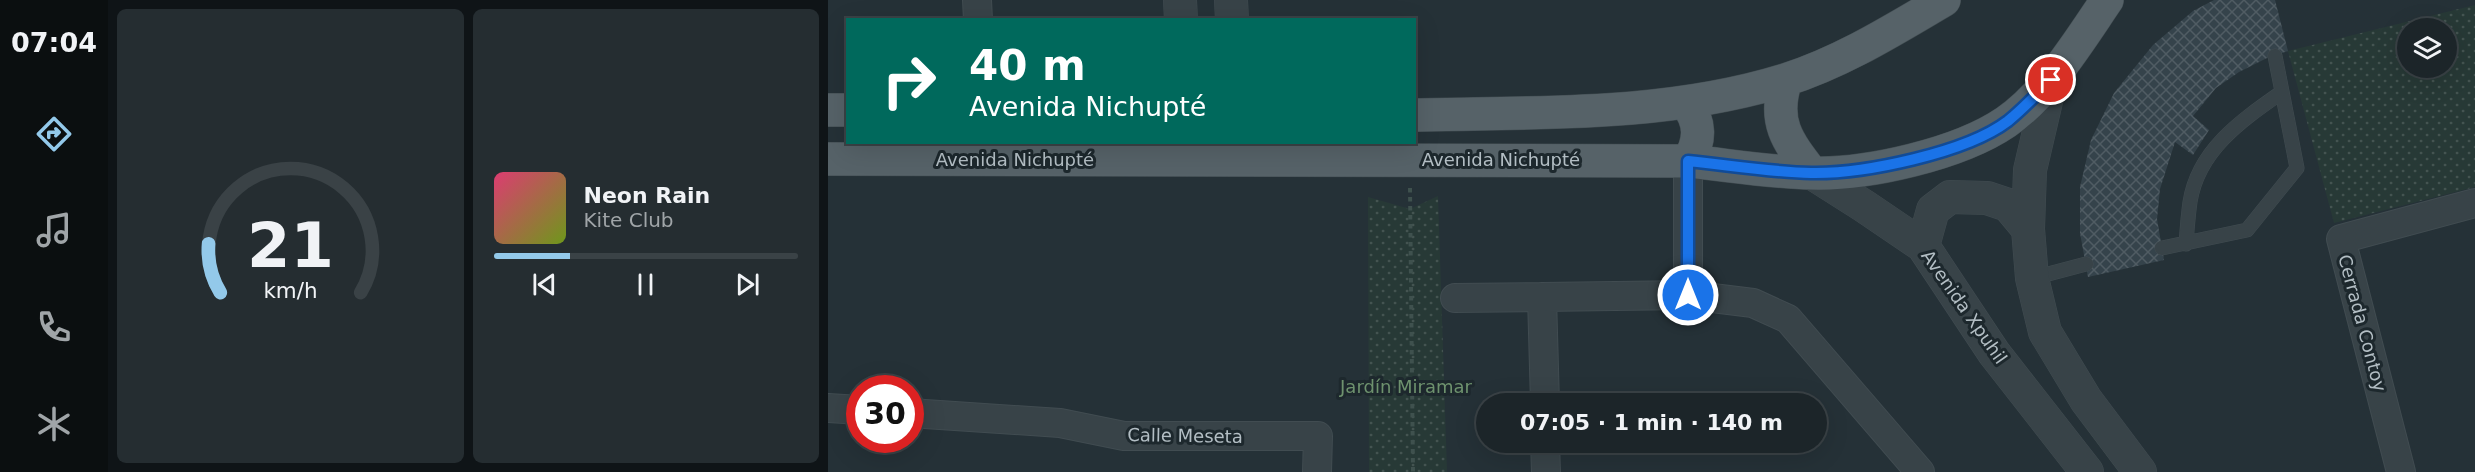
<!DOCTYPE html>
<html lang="es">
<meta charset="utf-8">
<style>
body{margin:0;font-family:"DejaVu Sans",sans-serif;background:#252d31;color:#f1f3f6;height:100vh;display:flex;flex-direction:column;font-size:22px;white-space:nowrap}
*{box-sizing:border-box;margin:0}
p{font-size:20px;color:#a0a5a8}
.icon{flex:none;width:33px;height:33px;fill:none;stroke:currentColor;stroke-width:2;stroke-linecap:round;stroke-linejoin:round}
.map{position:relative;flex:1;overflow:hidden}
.drawer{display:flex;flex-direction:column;gap:9px;padding:9px;background:#0f1417;width:720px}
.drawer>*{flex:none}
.top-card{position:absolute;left:18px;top:18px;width:570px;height:126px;border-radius:0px;box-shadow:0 6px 24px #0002,0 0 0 2px #3a4246;background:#00695c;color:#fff;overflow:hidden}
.fabs{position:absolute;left:1569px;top:18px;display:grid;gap:12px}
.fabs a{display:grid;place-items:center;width:60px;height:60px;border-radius:50%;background:#1c2529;box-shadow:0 6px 24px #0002,0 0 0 2px #3a4246;font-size:30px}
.speed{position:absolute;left:18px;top:375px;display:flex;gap:12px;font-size:30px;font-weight:700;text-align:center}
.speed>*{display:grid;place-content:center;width:78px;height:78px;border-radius:50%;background:#1c2529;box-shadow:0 6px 24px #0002,0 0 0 2px #3a4246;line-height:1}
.speed .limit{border:9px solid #d22;background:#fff;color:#111}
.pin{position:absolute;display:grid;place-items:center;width:51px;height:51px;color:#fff;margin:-26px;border:3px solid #fff;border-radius:50%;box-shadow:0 2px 6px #0007}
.me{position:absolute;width:66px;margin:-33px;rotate:0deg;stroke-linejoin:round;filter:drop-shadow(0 0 4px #0008)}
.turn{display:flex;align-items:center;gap:21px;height:126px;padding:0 24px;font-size:27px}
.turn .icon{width:78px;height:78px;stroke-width:2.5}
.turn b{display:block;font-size:42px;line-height:51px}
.drawer .card{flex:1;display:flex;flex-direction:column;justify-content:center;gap:9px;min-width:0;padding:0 21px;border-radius:9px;background:#252d31}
.drawer .dial{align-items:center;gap:0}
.dial svg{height:156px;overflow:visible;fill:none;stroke:#3a4246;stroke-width:7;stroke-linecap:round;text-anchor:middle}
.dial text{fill:#f1f3f6;stroke:none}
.song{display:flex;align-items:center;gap:18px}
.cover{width:72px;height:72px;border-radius:9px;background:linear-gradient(135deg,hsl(340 70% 55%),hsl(80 70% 35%))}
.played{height:6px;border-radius:3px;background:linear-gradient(90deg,#93c9ea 25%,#3a4246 25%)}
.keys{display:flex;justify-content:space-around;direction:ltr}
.drawer .tiles{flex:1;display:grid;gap:9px;grid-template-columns:repeat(2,1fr)}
.trip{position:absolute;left:648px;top:393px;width:351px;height:60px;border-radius:30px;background:#1c2529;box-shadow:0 6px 24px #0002,0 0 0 2px #3a4246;font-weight:800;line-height:60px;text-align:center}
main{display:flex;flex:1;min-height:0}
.tab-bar{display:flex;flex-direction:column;width:108px;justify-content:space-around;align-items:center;background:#0b0f10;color:#a0a5a8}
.tab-bar .icon{width:42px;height:42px}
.tab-bar .active{color:#93c9ea}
.tab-bar b{font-size:27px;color:#f1f3f6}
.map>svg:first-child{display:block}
</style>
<main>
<nav class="tab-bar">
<b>07:04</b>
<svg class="icon active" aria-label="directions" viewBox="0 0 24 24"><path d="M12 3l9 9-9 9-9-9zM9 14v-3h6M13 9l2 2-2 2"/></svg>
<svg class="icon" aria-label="music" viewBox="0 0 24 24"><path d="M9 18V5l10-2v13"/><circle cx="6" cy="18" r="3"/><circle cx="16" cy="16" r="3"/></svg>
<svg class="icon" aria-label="phone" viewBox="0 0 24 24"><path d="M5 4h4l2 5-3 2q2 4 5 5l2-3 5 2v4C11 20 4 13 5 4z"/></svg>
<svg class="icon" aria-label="climate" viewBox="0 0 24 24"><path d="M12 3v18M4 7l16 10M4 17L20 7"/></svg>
</nav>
<section class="drawer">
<div class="tiles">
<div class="card dial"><svg viewBox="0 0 100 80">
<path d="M14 69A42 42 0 1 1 86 69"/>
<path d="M14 69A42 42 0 0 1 8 44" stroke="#93c9ea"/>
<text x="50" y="56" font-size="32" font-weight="700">21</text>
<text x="50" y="72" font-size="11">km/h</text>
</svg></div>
<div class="card">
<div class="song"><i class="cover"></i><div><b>Neon Rain</b><p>Kite Club</p></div></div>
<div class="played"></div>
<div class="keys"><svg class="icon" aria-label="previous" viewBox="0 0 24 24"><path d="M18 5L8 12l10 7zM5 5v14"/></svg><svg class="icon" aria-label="pause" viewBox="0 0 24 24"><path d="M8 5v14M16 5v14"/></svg><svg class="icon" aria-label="next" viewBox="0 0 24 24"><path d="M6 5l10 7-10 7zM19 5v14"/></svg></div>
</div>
</div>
</section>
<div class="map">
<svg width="1647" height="472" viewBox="0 0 1647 472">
<defs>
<pattern id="green-dots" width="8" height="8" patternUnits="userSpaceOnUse" patternTransform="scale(1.5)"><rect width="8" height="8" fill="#273936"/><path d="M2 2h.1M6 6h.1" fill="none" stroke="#445451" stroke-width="1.8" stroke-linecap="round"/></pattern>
<pattern id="building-cross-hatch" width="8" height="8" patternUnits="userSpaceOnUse" patternTransform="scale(1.5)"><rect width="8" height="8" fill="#35434b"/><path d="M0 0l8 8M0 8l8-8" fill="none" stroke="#505c63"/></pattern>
</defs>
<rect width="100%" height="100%" fill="#253137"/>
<path fill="url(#green-dots)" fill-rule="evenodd" d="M1647 5V187L1506 223 1460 51ZM1580 28H1618V68H1580Z
M610 196 619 472H541L540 197 582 209Z"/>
<path fill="url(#building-cross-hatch)" d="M1386 0H1447L1460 51 1439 58 1411 72 1388 88 1365 116 1381 130 1365 155 1347 142 1332 189 1329 219 1336 260 1260 277 1252 233V187L1263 140 1286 93 1325 45 1365 11Z"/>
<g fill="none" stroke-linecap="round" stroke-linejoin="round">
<defs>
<path id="service" d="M1358 244C1359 230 1360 216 1362 202 1370 150 1414 120 1454 92
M1334 248 1419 230 1469 168 1447 56
M1205 278 1258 264"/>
<path id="minor" d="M149 0 150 20
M860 161V295
M627 298 714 297
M717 404 714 297 860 295 925 303 960 319 1092 472
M0 408 32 410
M82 413 232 423 296 436H490L489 472
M717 442 718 472
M1573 472 1513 239 1647 203"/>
<path id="tertiary" d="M352 0 353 20
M403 0 404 20
M1223 80 1202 170 1200 229 1204 278 1217 332 1258 400 1312 472
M984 173 1036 206 1095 246 1166 353 1259 472
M1095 246 1105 210 1122 197 1159 198 1180 205 1200 229"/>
<path id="primary" d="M958 80C944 121 959 141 984 173
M858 103C873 122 873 141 860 161
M0 110H20
M586 115C711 112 837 117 957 80 1014 62 1065 30 1116 0
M0 159 860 161C900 165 941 172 982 173 1039 175 1131 154 1178 122 1219 94 1251 41 1279 0"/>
</defs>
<use href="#service" stroke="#414c51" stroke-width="15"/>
<use href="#minor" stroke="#414c51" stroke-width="30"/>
<use href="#tertiary" stroke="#414c51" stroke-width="34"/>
<use href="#primary" stroke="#414c51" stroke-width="34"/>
<path stroke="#3f514e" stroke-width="4" stroke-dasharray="4.5 4.5" stroke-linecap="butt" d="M582 188 585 472"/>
<use href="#service" stroke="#384348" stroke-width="14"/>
<use href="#minor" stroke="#384348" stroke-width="28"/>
<use href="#tertiary" stroke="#384348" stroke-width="33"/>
<use href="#primary" stroke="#566268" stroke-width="33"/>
</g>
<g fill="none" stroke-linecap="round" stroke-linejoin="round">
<defs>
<path id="route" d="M860 295V161C900 165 942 172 983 173 1035 174 1138 153 1180 121 1195 109 1209 94 1223 80"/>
</defs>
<use href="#route" stroke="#114b97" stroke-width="15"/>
<use href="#route" stroke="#1a73e8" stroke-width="10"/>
</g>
<g text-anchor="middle" stroke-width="6" stroke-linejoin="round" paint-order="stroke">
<g font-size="18" fill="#b3bec4" stroke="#1d282d">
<text x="187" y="166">Avenida Nichupté</text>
<text x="673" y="166">Avenida Nichupté</text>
<text transform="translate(1136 307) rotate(55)" y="6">Avenida Xpuhil</text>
<text transform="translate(1534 323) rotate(75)" y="6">Cerrada Contoy</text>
<text transform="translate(357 436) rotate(1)" y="6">Calle Meseta</text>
</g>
<g font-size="18" fill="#6e926e" stroke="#1d282d">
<text x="578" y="393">Jardín Miramar</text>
</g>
</g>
</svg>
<div class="fabs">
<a><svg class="icon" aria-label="layers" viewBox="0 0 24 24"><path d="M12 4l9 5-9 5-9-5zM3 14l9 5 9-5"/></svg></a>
</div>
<div class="speed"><div class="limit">30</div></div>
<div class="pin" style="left:1223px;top:80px;background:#d93025"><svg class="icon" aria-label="arrive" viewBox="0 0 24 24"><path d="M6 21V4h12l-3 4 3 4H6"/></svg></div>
<svg class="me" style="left:860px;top:295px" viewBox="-20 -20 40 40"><circle r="17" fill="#1a73e8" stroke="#fff" stroke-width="3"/><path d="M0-11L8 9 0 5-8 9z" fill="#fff"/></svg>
<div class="trip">07:05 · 1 min · 140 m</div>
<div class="top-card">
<div class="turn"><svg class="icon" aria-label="right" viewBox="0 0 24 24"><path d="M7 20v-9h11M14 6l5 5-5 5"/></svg><div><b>40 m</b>Avenida Nichupté</div></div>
</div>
</div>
</main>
